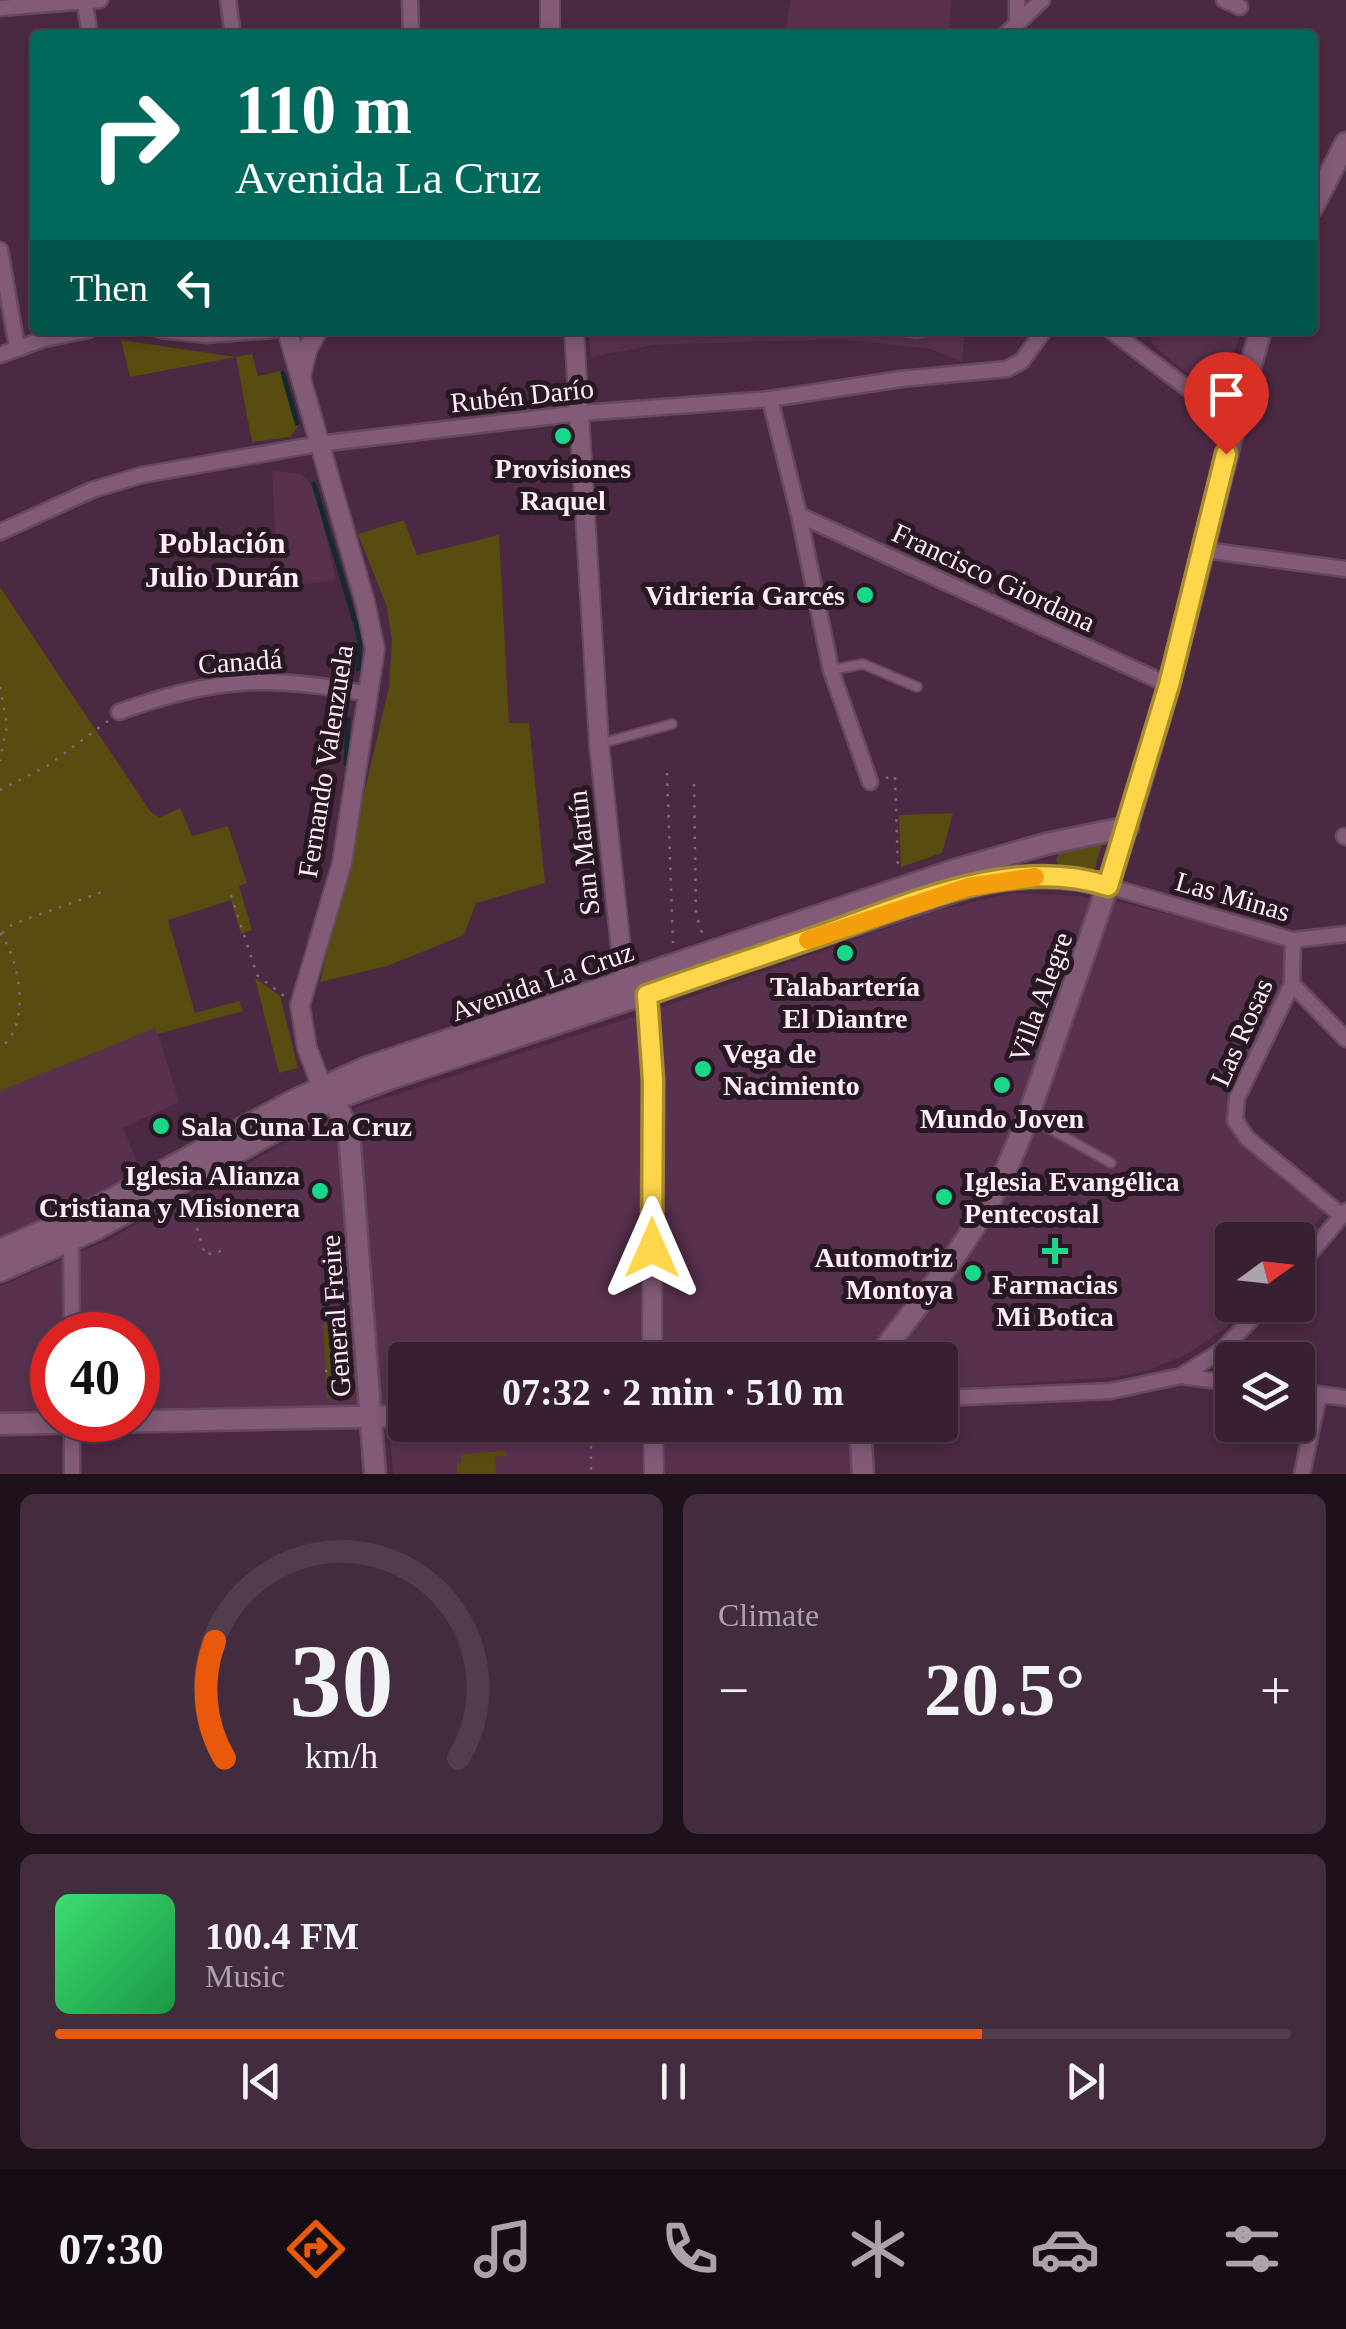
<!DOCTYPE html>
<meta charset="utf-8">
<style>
body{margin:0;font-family:Georgia,serif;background:#432c3e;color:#f1f3f6;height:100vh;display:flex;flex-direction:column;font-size:38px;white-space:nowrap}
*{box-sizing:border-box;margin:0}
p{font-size:32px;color:#aba2ac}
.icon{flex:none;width:55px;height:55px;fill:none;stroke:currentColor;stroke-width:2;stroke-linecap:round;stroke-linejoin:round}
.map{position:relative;height:1474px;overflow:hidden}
.panel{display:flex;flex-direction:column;gap:20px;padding:20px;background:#1f111c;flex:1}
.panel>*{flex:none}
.top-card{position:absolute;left:30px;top:30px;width:1288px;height:305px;border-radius:10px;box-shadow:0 5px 15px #0003,0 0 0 2px #523d4d;background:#00695c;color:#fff;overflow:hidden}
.needle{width:65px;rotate:75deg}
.fabs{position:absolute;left:1215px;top:1222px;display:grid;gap:20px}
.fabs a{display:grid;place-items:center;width:100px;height:100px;border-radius:10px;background:#381f32;box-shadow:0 5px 15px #0003,0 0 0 2px #523d4d;font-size:50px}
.speed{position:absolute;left:30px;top:1312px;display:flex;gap:20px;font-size:50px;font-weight:700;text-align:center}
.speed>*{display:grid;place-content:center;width:130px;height:130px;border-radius:50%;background:#381f32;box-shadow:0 5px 15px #0003,0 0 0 2px #523d4d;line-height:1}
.speed .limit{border:15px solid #d22;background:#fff;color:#111}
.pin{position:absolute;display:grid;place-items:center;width:85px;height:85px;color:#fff;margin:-102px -42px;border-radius:50% 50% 50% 0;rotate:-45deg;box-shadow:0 0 10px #0007}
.pin .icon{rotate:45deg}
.me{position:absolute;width:110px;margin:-55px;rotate:0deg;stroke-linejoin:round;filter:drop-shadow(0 0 8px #0008)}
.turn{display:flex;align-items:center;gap:35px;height:210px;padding:0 40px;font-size:45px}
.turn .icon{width:130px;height:130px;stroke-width:2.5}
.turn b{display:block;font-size:70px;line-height:85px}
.then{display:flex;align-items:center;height:95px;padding:0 40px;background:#0003;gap:20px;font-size:38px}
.big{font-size:75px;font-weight:600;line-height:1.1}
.panel .card{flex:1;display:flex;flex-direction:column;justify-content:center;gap:15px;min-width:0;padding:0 35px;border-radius:15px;background:#432c3e}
.panel .dial{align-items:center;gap:0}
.dial svg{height:260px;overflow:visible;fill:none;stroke:#523d4d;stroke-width:7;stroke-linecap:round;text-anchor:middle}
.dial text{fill:#f1f3f6;stroke:none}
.song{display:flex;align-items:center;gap:30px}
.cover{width:120px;height:120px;border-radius:15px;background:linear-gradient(135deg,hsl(140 70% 55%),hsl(140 70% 35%))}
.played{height:10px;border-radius:5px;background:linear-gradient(90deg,#ea580c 75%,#523d4d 75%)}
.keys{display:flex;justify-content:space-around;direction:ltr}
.heat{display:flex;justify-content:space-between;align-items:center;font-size:55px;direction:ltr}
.panel .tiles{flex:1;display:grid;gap:20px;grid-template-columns:1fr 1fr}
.card:last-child{grid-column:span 2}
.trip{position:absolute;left:388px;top:1342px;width:570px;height:100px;border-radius:10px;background:#381f32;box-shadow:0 5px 15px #0003,0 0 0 2px #523d4d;font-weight:600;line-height:100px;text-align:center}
.menu{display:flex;height:160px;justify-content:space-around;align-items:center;background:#160c14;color:#aba2ac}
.menu .icon{width:70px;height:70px}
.menu .on{color:#ea580c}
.menu b{font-size:45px;color:#f1f3f6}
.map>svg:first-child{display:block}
</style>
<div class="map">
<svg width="1346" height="1474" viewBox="0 0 1346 1474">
<rect width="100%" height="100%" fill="#4b2942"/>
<path fill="#58314e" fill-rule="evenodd" d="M791 0H952L948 35H741L786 27Z
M588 330H965L962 362 930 349 839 339 653 345 591 357Z
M1155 330H1242L1221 390 1210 392 1151 343Z
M272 471 302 474 315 490 336 580 278 588Z
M1012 893 1082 896 1120 902 1286 944 1287 982 1230 1112 1327 1210 1298 1245V1240H1232V1305H1247L1224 1329 1187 1354 1146 1371 1115 1377 940 1389V1360H405V1425H854L856 1474H393L389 1425 0 1435V1286L106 1241 316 1126 358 1107 660 1008 939 910ZM52 1335H138V1420H52Z
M156 1027 179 1102 123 1128 141 1171 35 1230 0 1244V1091Z"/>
<path fill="#584c10" d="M121 340 236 357 252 354 258 376 285 370 299 425 290 437 252 442 236 357 130 377Z
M404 520 417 555 499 535 509 723H529L545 883 476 903 464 935 387 966 320 982 389 687 392 641 387 607 358 534Z
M0 587 150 811 159 818 180 808 192 836 228 826 247 883 239 886 252 930 241 934 231 900 168 920 195 1013 239 1001 243 1011 157 1034 155 1028 0 1091Z
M953 813 942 853 901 867 899 815Z
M1102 844 1094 872 1059 865 1056 859 1061 851Z
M255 978 280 996 298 1068 279 1073Z
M349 1321 353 1398 327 1399 323 1323Z
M506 1451V1456L495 1457 496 1474H457V1463H461V1454Z"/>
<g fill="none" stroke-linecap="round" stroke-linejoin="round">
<path stroke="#152a30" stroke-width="5" d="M283 373 297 423
M314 484 357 628 360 643 358 669
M346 764 348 719"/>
<defs>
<path id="service" d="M895 330 916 333 933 330
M831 670 863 664 917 687
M599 744 672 724
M1031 1118 1111 1163"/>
<path id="minor" d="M84 0 90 35
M228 0 233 35
M410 0 411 35
M1224 0 1240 7
M0 8 100 0
M1017 23V0
M1005 35 1042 0
M0 250 17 347
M161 330 206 335 273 330
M1110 330 1187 388 1236 412
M0 355 44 339 89 330
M770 399 799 515 831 670 870 782
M799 515 1169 685
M0 532 92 490 142 475 318 444 581 413 770 399 901 379 1007 369 1022 361 1044 330
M1204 550 1346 569
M119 712C212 678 270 674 367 694
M1344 836 1346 837
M1108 886 1293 940 1346 934
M1293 940 1292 984 1237 1098 1235 1120 1247 1138 1341 1215
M1292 984 1346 1039
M71 1236 72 1335
M1298 1267 1346 1211
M1181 1376 1232 1383
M1298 1391 1346 1398
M940 1398 1111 1391 1181 1376 1221 1351 1265 1305
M72 1474V1420
M1302 1474 1319 1394"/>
<path id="tertiary" d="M550 0V35
M287 330 365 602 375 649 342 863 300 1005 307 1048 324 1092
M574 330 599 744 623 968 629 981 647 995 653 1081 652 1360
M301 376 307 350 318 330
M653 1425 654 1474"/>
<path id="secondary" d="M1312 208 1346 143
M325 1094 338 1109 349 1132 375 1474
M0 1250 88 1212 293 1101 365 1068 958 869 1046 844 1128 827
M0 1271 96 1229 330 1101 389 1079 968 887C1014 876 1062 872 1108 886
M876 1360C915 1308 959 1257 991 1199 1025 1138 1044 1067 1068 1001 1105 896 1140 791 1169 683 1201 566 1226 447 1261 330
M0 1424 405 1416
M860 1425 863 1474"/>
</defs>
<use href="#service" stroke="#66495e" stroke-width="12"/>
<use href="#minor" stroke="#66495e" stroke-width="19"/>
<use href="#tertiary" stroke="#66495e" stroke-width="22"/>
<use href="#secondary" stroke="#66495e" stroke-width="25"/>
<path stroke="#85687d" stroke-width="2.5" stroke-dasharray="2.5 8" stroke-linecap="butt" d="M0 687 7 725 0 761
M667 773 673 943
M886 778 895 776 898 869
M694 784 696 914 702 933
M0 790 47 766 108 721
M231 895 257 975 284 996
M0 933C20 960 32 1026 0 1048
M2 933 13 924 102 892
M188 1198 205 1255 225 1250
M325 1371 349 1370
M334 1371 335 1400
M591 1425V1474"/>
<use href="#service" stroke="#825b77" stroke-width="8"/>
<use href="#minor" stroke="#825b77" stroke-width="14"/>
<use href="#tertiary" stroke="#825b77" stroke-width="18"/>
<use href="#secondary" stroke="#825b77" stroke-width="20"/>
</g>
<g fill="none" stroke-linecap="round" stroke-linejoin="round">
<defs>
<path id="route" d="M652 1248 653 1080 647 995C702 975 758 957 813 938 904 907 1011 854 1108 886L1169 685 1226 454"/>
</defs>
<use href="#route" stroke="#a68a30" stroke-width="25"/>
<use href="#route" stroke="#ffd54a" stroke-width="18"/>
<path stroke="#f59e0b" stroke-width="18" d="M808 940 968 887 1035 877"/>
</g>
<g fill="#17d989" stroke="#281823" stroke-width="4">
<circle cx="563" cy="436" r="10"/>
<circle cx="865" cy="595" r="10"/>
<circle cx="845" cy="953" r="10"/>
<circle cx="703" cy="1069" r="10"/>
<circle cx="1002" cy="1085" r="10"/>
<circle cx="161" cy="1126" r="10"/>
<circle cx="320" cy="1191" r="10"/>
<circle cx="944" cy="1197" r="10"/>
<path d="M1050 1236h10v10h10v10h-10v10h-10v-10h-10v-10h10z"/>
<circle cx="973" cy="1273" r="10"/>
</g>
<g text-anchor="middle" stroke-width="10" stroke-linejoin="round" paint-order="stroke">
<g font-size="28" fill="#feecf8" stroke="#281823">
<text transform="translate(522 395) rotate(-6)" y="10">Rubén Darío</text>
<text transform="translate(994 577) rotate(25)" y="10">Francisco Giordana</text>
<text transform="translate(240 661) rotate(-4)" y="10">Canadá</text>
<text transform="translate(325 761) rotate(-81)" y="10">Fernando Valenzuela</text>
<text transform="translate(583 853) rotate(-96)" y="10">San Martín</text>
<text transform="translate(1233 896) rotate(16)" y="10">Las Minas</text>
<text transform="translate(542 981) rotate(-19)" y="10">Avenida La Cruz</text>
<text transform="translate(1040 997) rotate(-70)" y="10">Villa Alegre</text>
<text transform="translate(1241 1032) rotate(-66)" y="10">Las Rosas</text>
<text transform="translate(335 1316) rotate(-94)" y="10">General Freire</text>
</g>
<g font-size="28" font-weight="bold" fill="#feecf8" stroke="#281823">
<text x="563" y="478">Provisiones<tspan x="563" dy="32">Raquel</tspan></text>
<text x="845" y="605" text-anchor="end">Vidriería Garcés</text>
<text x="845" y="996">Talabartería<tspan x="845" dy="32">El Diantre</tspan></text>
<text x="723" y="1063" text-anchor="start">Vega de<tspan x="723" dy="32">Nacimiento</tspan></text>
<text x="1002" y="1128">Mundo Joven</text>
<text x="181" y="1136" text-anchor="start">Sala Cuna La Cruz</text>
<text x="300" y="1185" text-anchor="end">Iglesia Alianza<tspan x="300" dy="32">Cristiana y Misionera</tspan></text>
<text x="964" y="1191" text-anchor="start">Iglesia Evangélica<tspan x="964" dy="32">Pentecostal</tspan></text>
<text x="953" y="1267" text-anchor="end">Automotriz<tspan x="953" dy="32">Montoya</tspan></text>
<text x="1055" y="1294">Farmacias<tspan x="1055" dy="32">Mi Botica</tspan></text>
</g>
<g font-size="30" font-weight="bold" fill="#feecf8" stroke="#281823">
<text x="222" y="553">Población<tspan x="222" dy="34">Julio Durán</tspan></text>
</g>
</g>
</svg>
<div class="fabs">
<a><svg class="needle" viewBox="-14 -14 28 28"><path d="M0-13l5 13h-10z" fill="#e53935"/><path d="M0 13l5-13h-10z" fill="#aba2ac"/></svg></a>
<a><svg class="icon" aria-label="layers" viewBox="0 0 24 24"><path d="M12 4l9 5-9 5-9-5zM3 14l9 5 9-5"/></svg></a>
</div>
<div class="speed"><div class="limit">40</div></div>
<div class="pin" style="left:1226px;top:454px;background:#d93025"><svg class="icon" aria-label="arrive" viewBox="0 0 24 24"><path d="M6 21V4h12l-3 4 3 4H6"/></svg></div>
<svg class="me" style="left:652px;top:1248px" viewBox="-20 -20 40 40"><path d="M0-17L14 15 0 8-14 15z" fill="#ffd54a" stroke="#fff" stroke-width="4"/></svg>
<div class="trip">07:32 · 2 min · 510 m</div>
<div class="top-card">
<div class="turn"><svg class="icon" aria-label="right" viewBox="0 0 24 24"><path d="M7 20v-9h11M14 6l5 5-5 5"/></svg><div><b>110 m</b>Avenida La Cruz</div></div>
<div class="then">Then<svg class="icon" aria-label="left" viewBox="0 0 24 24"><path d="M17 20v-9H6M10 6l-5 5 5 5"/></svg></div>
</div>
</div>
<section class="panel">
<div class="tiles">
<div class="card dial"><svg viewBox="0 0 100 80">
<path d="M14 69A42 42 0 1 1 86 69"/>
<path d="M14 69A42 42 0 0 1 11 33" stroke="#ea580c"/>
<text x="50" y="56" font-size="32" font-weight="700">30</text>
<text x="50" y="72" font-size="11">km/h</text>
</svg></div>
<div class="card"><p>Climate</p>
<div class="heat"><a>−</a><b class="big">20.5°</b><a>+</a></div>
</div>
<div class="card">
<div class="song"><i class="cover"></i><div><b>100.4 FM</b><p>Music</p></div></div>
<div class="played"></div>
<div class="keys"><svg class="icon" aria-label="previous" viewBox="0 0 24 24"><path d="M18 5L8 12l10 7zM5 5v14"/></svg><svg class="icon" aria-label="pause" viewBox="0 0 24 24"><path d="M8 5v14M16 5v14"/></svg><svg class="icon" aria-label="next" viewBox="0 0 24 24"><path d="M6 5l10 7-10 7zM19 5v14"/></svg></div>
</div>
</div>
</section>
<nav class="menu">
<b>07:30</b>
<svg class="icon on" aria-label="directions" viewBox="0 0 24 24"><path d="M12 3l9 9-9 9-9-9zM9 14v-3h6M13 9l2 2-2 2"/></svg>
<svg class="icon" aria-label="music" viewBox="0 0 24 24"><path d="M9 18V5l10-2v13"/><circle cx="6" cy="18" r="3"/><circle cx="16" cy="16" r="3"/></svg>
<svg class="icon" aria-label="phone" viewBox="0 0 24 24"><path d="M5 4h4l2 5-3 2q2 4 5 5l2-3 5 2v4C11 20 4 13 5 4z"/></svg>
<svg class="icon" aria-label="climate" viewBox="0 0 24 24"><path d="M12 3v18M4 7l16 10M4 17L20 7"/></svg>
<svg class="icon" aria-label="car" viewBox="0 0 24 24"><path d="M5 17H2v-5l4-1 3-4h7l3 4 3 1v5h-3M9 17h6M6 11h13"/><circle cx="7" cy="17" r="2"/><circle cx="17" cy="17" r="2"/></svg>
<svg class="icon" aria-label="filters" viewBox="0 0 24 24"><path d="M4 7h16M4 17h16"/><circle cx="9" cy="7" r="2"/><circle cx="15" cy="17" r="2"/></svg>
</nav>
